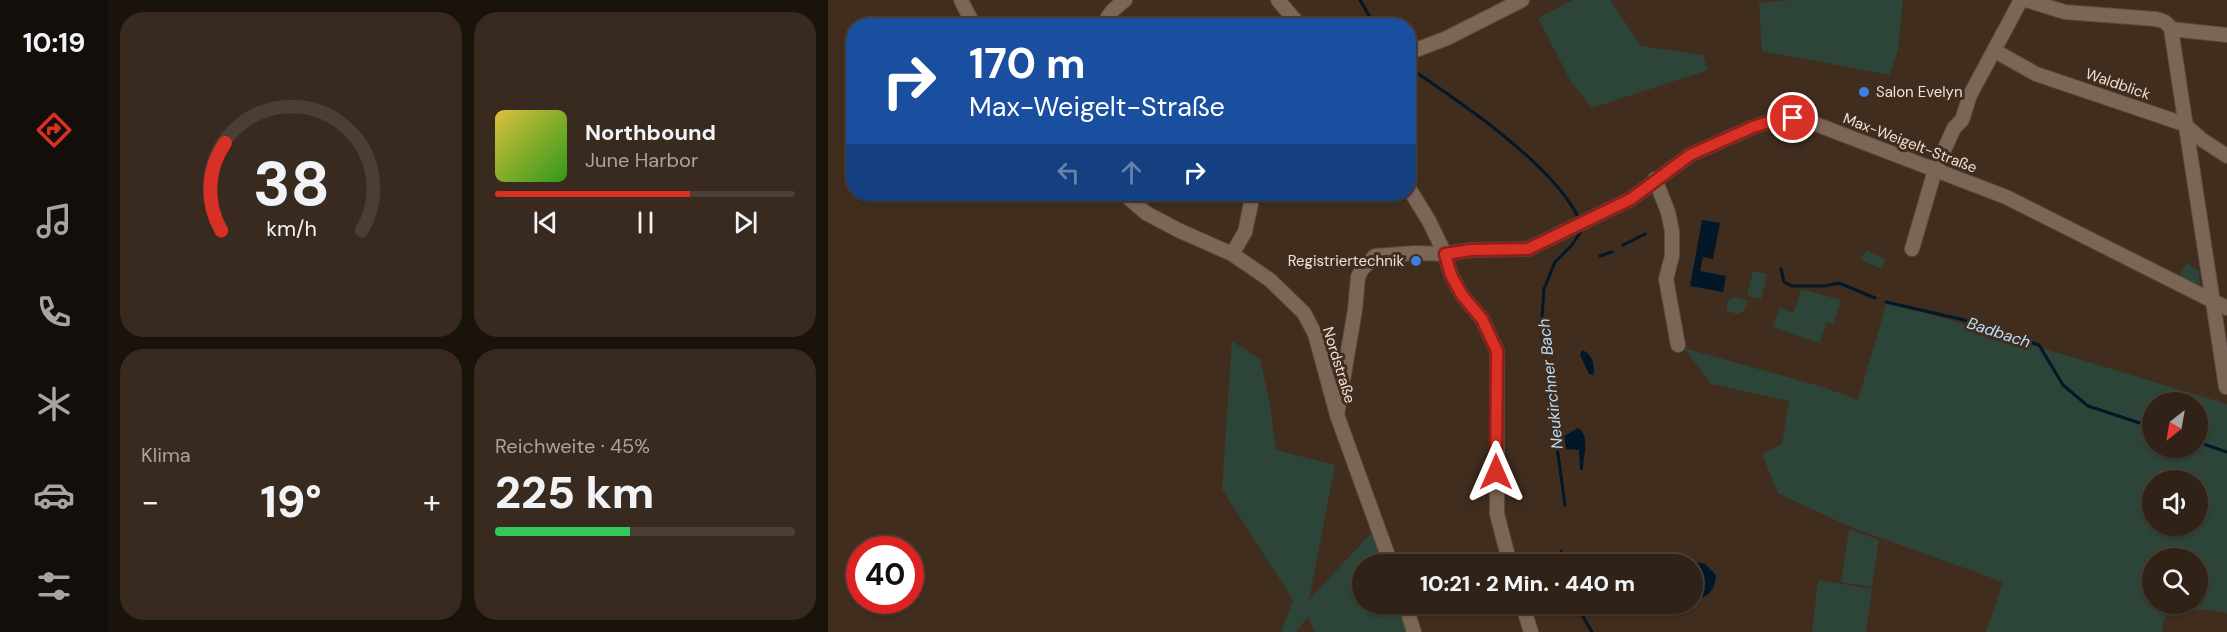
<!DOCTYPE html>
<html lang="de">
<meta charset="utf-8">
<style>
body{margin:0;font-family:"DM Sans",sans-serif;background:#382a1f;color:#f1f3f6;height:100vh;display:flex;flex-direction:column;font-size:22px;white-space:nowrap}
*{box-sizing:border-box;margin:0}
p{font-size:20px;color:#a8a4a1}
.icon{flex:none;width:33px;height:33px;fill:none;stroke:currentColor;stroke-width:2;stroke-linecap:round;stroke-linejoin:round}
.map{position:relative;flex:1;overflow:hidden}
.panel{display:flex;flex-direction:column;gap:12px;padding:12px;background:#1a130c;width:720px}
.panel>*{flex:none}
.hud{position:absolute;left:18px;top:18px;width:570px;height:183px;border-radius:24px;box-shadow:0 2px 4px #0004,0 0 0 2px #4b3f35;background:#1a4fa0;color:#fff;overflow:hidden}
.needle{width:39px;rotate:211deg}
.controls{position:absolute;left:1314px;top:392px;display:grid;gap:12px}
.controls a{display:grid;place-items:center;width:66px;height:66px;border-radius:50%;background:#302216;box-shadow:0 2px 4px #0004,0 0 0 2px #4b3f35;font-size:30px}
.speed{position:absolute;left:18px;top:536px;display:flex;gap:12px;font-size:30px;font-weight:700;text-align:center}
.speed>*{display:grid;place-content:center;width:78px;height:78px;border-radius:50%;background:#302216;box-shadow:0 2px 4px #0004,0 0 0 2px #4b3f35;line-height:1}
.speed .limit{border:9px solid #d22;background:#fff;color:#111}
.pin{position:absolute;display:grid;place-items:center;width:51px;height:51px;color:#fff;margin:-26px;border:3px solid #fff;border-radius:50%;box-shadow:0 2px 6px #0007}
.me{position:absolute;width:66px;margin:-33px;rotate:0deg;stroke-linejoin:round;filter:drop-shadow(0 0 4px #0008)}
.turn{display:flex;align-items:center;gap:21px;height:126px;padding:0 24px;font-size:27px}
.turn .icon{width:78px;height:78px;stroke-width:2.5}
.turn b{display:block;font-size:42px;line-height:51px}
.lanes{display:flex;align-items:center;height:57px;padding:0 24px;background:#0003;justify-content:center;gap:30px;direction:ltr}
.lanes .off{opacity:.35}
.big{font-size:45px;font-weight:800;line-height:1.1}
.panel .card{flex:1;display:flex;flex-direction:column;justify-content:center;gap:9px;min-width:0;padding:0 21px;border-radius:24px;background:#382a1f}
.panel .dial{align-items:center;gap:0}
.dial svg{height:156px;overflow:visible;fill:none;stroke:#4b3f35;stroke-width:7;stroke-linecap:round;text-anchor:middle}
.dial text{fill:#f1f3f6;stroke:none}
.song{display:flex;align-items:center;gap:18px}
.cover{width:72px;height:72px;border-radius:9px;background:linear-gradient(135deg,hsl(50 70% 55%),hsl(110 70% 35%))}
.played{height:6px;border-radius:3px;background:linear-gradient(90deg,#d93025 65%,#4b3f35 65%)}
.keys{display:flex;justify-content:space-around;direction:ltr}
.heat{display:flex;justify-content:space-between;align-items:center;font-size:33px;direction:ltr}
.charge{height:9px;border-radius:4px;background:linear-gradient(90deg,#34c759 45%,#4b3f35 0)}
.panel .tiles{flex:1;display:grid;gap:12px;grid-template-columns:repeat(2,1fr)}
.trip{position:absolute;left:524px;top:554px;width:351px;height:60px;border-radius:30px;background:#302216;box-shadow:0 2px 4px #0004,0 0 0 2px #4b3f35;font-weight:800;line-height:60px;text-align:center}
main{display:flex;flex:1;min-height:0}
.dock{display:flex;flex-direction:column;width:108px;justify-content:space-around;align-items:center;background:#130e09;color:#a8a4a1}
.dock .icon{width:42px;height:42px}
.dock .active{color:#d93025}
.dock b{font-size:27px;color:#f1f3f6}
.map>svg:first-child{display:block}
</style>
<main>
<nav class="dock">
<b>10:19</b>
<svg class="icon active" aria-label="directions" viewBox="0 0 24 24"><path d="M12 3l9 9-9 9-9-9zM9 14v-3h6M13 9l2 2-2 2"/></svg>
<svg class="icon" aria-label="music" viewBox="0 0 24 24"><path d="M9 18V5l10-2v13"/><circle cx="6" cy="18" r="3"/><circle cx="16" cy="16" r="3"/></svg>
<svg class="icon" aria-label="phone" viewBox="0 0 24 24"><path d="M5 4h4l2 5-3 2q2 4 5 5l2-3 5 2v4C11 20 4 13 5 4z"/></svg>
<svg class="icon" aria-label="climate" viewBox="0 0 24 24"><path d="M12 3v18M4 7l16 10M4 17L20 7"/></svg>
<svg class="icon" aria-label="car" viewBox="0 0 24 24"><path d="M5 17H2v-5l4-1 3-4h7l3 4 3 1v5h-3M9 17h6M6 11h13"/><circle cx="7" cy="17" r="2"/><circle cx="17" cy="17" r="2"/></svg>
<svg class="icon" aria-label="filters" viewBox="0 0 24 24"><path d="M4 7h16M4 17h16"/><circle cx="9" cy="7" r="2"/><circle cx="15" cy="17" r="2"/></svg>
</nav>
<section class="panel">
<div class="tiles">
<div class="card dial"><svg viewBox="0 0 100 80">
<path d="M14 69A42 42 0 1 1 86 69"/>
<path d="M14 69A42 42 0 0 1 16 24" stroke="#d93025"/>
<text x="50" y="56" font-size="32" font-weight="700">38</text>
<text x="50" y="72" font-size="11">km/h</text>
</svg></div>
<div class="card">
<div class="song"><i class="cover"></i><div><b>Northbound</b><p>June Harbor</p></div></div>
<div class="played"></div>
<div class="keys"><svg class="icon" aria-label="previous" viewBox="0 0 24 24"><path d="M18 5L8 12l10 7zM5 5v14"/></svg><svg class="icon" aria-label="pause" viewBox="0 0 24 24"><path d="M8 5v14M16 5v14"/></svg><svg class="icon" aria-label="next" viewBox="0 0 24 24"><path d="M6 5l10 7-10 7zM19 5v14"/></svg></div>
</div>
<div class="card"><p>Klima</p>
<div class="heat"><a>−</a><b class="big">19°</b><a>+</a></div>
</div>
<div class="card"><p>Reichweite · 45%</p><b class="big">225 km</b><div class="charge"></div></div>
</div>
</section>
<div class="map">
<svg width="1399" height="632" viewBox="0 0 1399 632">
<rect width="100%" height="100%" fill="#402d1e"/>
<path fill="#2d4438" fill-rule="evenodd" d="M745 0H782L813 46 875 55 880 70 764 108 742 80 710 18Z
M964 0H1075L1070 50 1062 75 934 51 931 3Z
M1038 250 1057 259 1053 269 1033 260Z
M1358 263 1371 271 1372 286 1367 287 1350 278Z
M925 271 939 274 933 299 919 296Z
M973 289 1013 300 1006 324 993 321 998 323 997 329 991 343 945 327 952 308 966 313Z
M907 297 919 300 917 310 910 314 898 311 900 301Z
M1059 301 1399 404V613L1381 610H1346C1336 614 1335 623 1334 632H1158L1175 582 1020 526 950 493 934 454 954 444 961 401 883 384 856 348 995 387 1030 400ZM1324 402H1370V447H1324ZM1324 480H1370V525H1324ZM1324 558H1370V603H1324Z
M404 341 432 359 442 404 448 450 507 465 481 600 545 531 559 564H534V603H574L582 632H486L480 616 468 632H453L465 600 394 489Z
M1021 529 1051 540 1044 587 1013 582Z
M990 580 1044 589 1038 632H984Z"/>
<path fill="#021727" d="M874 220 892 223 885 259 875 257 872 271 898 276 895 292 862 286Z
M754 350C764 354 768 365 765 375L761 374 752 355Z
M750 428C763 437 755 455 755 470H752L751 450 738 449 736 436Z
M870 562 877 564 888 575C887 591 880 598 864 599V564Z"/>
<g fill="none" stroke-linecap="round" stroke-linejoin="round">
<path stroke="#021727" stroke-width="3" d="M532 0 547 26
M580 67C632 102 725 164 751 219
M795 245 817 234
M772 256 784 252
M953 269 956 282 964 286H996L1011 283 1047 298
M1058 302 1136 320 1211 345 1235 385 1260 406 1324 427
M1370 442 1399 452
M737 505 713 330 716 289 727 262 744 245 755 228
M733 564V551
M747 603 764 632"/>
<defs>
<path id="minor" d="M133 0 146 26
M450 0 472 26
M1198 0 1237 12 1328 19C1336 21 1339 22 1343 29L1398 387
M276 26C280 13 287 8 297 0
M1343 29 1399 35
M1167 51 1208 74 1356 124 1373 139 1399 156
M580 53 619 38 694 0
M827 179 840 212 844 231V256L838 279 850 345
M580 187 601 221 617 254 623 275 634 295 654 319 669 351V514L682 564
M296 194 318 213 350 230 404 254 442 280 476 313 487 334 509 415 563 564
M1084 249 1107 170 1126 128 1134 120 1142 95 1193 0
M404 254 417 232 425 194
M509 415 527 310 530 277 534 269 547 256 588 253 617 254 643 250 700 249 803 199 862 155 925 127 950 119 965 118 977 120 1178 197 1399 308
M577 603 586 632
M694 603 703 632"/>
</defs>
<use href="#minor" stroke="#5a4a3d" stroke-width="16"/>
<use href="#minor" stroke="#7b6555" stroke-width="14"/>
</g>
<g fill="none" stroke-linecap="round" stroke-linejoin="round">
<defs>
<path id="route" d="M668 472 669 351 654 319 634 295 623 275 617 254 643 250 700 249 803 199 862 155 925 127 950 119 965 118"/>
</defs>
<use href="#route" stroke="#8d1f18" stroke-width="15"/>
<use href="#route" stroke="#d93025" stroke-width="10"/>
</g>
<g fill="#3f7fe0" stroke="#402d1e" stroke-width="2">
<circle cx="1036" cy="92" r="6"/>
<circle cx="588" cy="261" r="6"/>
</g>
<g text-anchor="middle" stroke-width="6" stroke-linejoin="round" paint-order="stroke">
<g font-size="15" fill="#eee1d8" stroke="#402d1e">
<text transform="translate(1290 84) rotate(19)" y="5">Waldblick</text>
<text transform="translate(1082 143) rotate(21)" y="5">Max-Weigelt-Straße</text>
<text transform="translate(511 365) rotate(73)" y="5">Nordstraße</text>
</g>
<g font-size="15" fill="#eee1d8" stroke="#402d1e" text-anchor="start">
<text x="1048" y="97">Salon Evelyn</text>
<text x="576" y="266" text-anchor="end">Registriertechnik</text>
</g>
<g font-size="16" font-style="italic" fill="#b9dffe" stroke="#402d1e">
<text transform="translate(1171 332) rotate(18)" y="6">Badbach</text>
<text transform="translate(722 384) rotate(-96)" y="6">Neukirchner Bach</text>
</g>
</g>
</svg>
<div class="controls">
<a><svg class="needle" viewBox="-14 -14 28 28"><path d="M0-13l5 13h-10z" fill="#e53935"/><path d="M0 13l5-13h-10z" fill="#a8a4a1"/></svg></a>
<a><svg class="icon" aria-label="sound" viewBox="0 0 24 24"><path d="M4 9h4l5-4v14l-5-4H4zM17 9q2 3 0 6"/></svg></a>
<a><svg class="icon" aria-label="search" viewBox="0 0 24 24"><circle cx="10" cy="10" r="6"/><path d="M15 15l6 6"/></svg></a>
</div>
<div class="speed"><div class="limit">40</div></div>
<div class="pin" style="left:965px;top:118px;background:#d93025"><svg class="icon" aria-label="arrive" viewBox="0 0 24 24"><path d="M6 21V4h12l-3 4 3 4H6"/></svg></div>
<svg class="me" style="left:668px;top:472px" viewBox="-20 -20 40 40"><path d="M0-17L14 15 0 8-14 15z" fill="#d93025" stroke="#fff" stroke-width="4"/></svg>
<div class="trip">10:21 · 2 Min. · 440 m</div>
<div class="hud">
<div class="turn"><svg class="icon" aria-label="right" viewBox="0 0 24 24"><path d="M7 20v-9h11M14 6l5 5-5 5"/></svg><div><b>170 m</b>Max-Weigelt-Straße</div></div>
<div class="lanes"><svg class="icon off" aria-label="left" viewBox="0 0 24 24"><path d="M17 20v-9H6M10 6l-5 5 5 5"/></svg><svg class="icon off" aria-label="ahead" viewBox="0 0 24 24"><path d="M12 20V5M6 11l6-6 6 6"/></svg><svg class="icon" aria-label="right" viewBox="0 0 24 24"><path d="M7 20v-9h11M14 6l5 5-5 5"/></svg></div>
</div>
</div>
</main>
